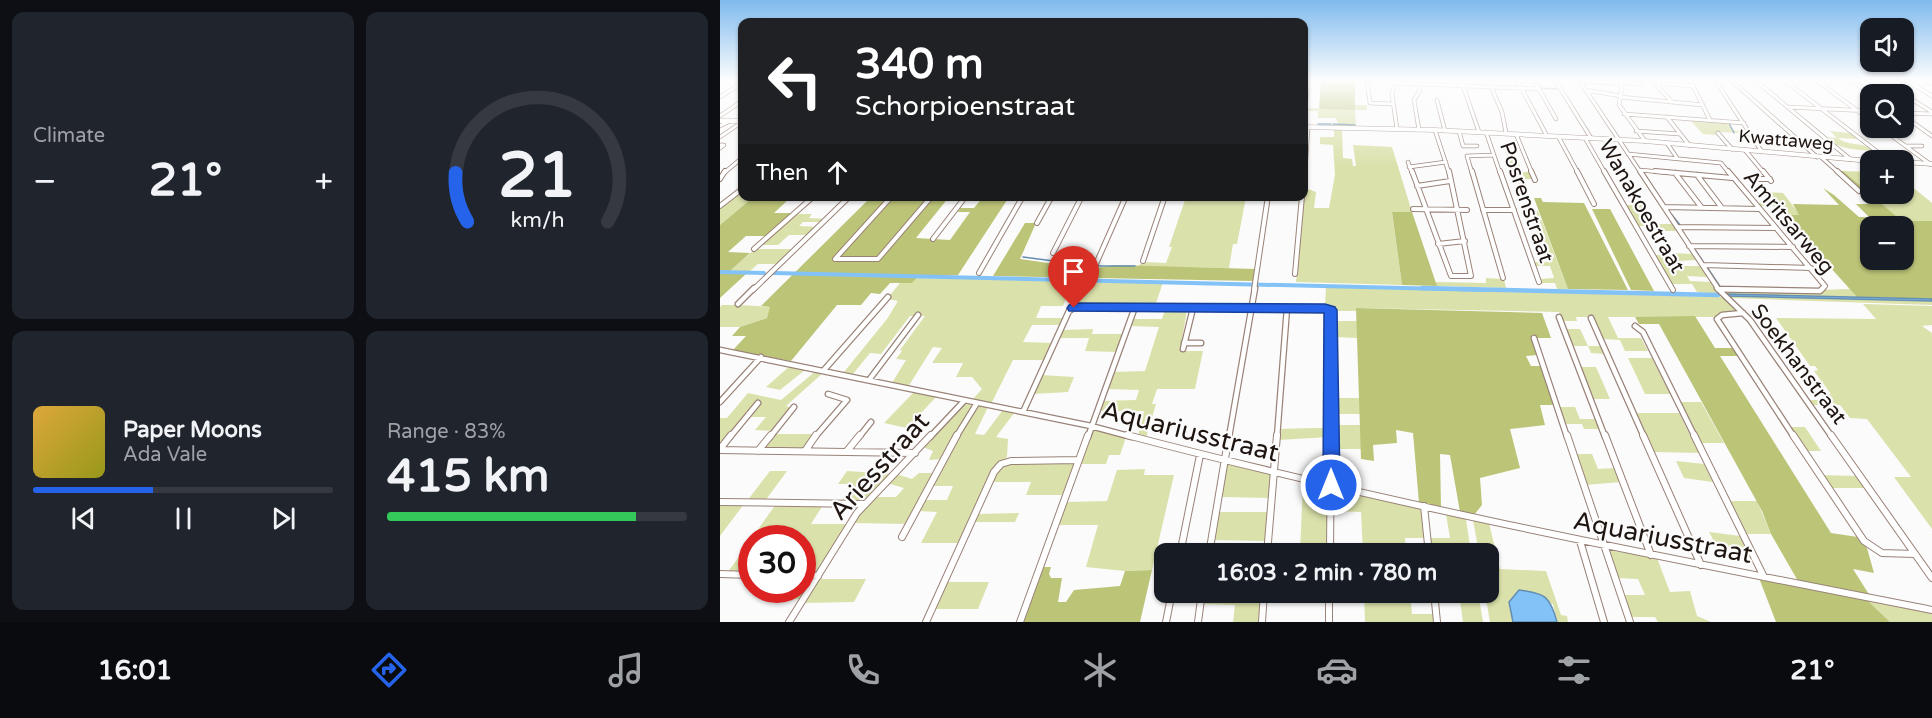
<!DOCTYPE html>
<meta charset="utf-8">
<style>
body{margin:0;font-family:"Varela Round",sans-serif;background:#20242c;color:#f1f3f6;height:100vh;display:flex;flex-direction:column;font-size:22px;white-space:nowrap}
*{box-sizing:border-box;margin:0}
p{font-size:20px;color:#9ea1a6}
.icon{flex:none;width:33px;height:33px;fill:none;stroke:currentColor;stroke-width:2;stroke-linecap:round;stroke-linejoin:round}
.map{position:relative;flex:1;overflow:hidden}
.side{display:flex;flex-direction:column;gap:12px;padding:12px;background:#0d0f14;width:720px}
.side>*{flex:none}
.banner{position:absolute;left:18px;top:18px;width:570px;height:183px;border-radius:12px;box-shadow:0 2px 4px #0004;background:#202124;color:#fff;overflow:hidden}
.tools{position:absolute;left:1140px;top:18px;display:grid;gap:12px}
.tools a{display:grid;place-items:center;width:54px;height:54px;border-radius:12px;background:#171b24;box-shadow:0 2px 4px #0004;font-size:30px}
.speed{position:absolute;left:18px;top:525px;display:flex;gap:12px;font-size:30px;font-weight:700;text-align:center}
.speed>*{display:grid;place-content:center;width:78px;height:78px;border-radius:50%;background:#171b24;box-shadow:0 2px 4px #0004;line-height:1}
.speed .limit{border:9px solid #d22;background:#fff;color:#111}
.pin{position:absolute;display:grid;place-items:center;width:51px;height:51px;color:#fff;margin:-62px -26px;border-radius:50% 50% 50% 0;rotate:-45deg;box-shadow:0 0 6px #0007}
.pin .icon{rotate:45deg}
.me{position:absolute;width:66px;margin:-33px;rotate:0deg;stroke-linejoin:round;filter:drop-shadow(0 0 4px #0008)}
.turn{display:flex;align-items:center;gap:21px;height:126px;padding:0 18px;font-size:27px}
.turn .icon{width:78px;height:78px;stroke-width:2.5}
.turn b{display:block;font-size:42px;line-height:51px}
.then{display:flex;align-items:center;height:57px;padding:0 18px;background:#0003;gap:12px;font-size:22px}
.big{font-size:45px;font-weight:800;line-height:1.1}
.side .card{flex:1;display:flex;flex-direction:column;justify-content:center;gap:9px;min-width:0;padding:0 21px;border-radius:12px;background:#20242c}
.side .dial{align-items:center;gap:0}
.dial svg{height:156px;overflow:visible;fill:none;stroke:#363941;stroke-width:7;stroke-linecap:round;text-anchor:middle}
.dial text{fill:#f1f3f6;stroke:none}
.song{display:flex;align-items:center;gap:18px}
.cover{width:72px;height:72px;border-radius:9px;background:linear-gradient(135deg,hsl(40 70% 55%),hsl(60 70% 35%))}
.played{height:6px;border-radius:3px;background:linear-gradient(90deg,#2563eb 40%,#363941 40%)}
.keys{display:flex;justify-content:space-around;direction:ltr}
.heat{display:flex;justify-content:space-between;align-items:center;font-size:33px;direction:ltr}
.charge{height:9px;border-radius:4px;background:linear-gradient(90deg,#34c759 83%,#363941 0)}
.side .tiles{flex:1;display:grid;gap:12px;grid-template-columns:repeat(2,1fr)}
.trip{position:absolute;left:434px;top:543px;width:345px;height:60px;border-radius:12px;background:#171b24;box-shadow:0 2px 4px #0004;font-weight:800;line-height:60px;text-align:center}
.tabs{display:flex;height:96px;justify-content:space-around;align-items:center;background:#090b0e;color:#9ea1a6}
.tabs .icon{width:42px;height:42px}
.tabs .active{color:#2563eb}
.tabs b{font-size:27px;color:#f1f3f6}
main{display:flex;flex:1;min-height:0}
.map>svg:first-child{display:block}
</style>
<main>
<section class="side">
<div class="tiles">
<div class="card"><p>Climate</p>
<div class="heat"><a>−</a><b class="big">21°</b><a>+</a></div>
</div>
<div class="card dial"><svg viewBox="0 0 100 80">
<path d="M14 69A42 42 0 1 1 86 69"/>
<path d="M14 69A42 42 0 0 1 8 44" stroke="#2563eb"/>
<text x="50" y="56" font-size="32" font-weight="700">21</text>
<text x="50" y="72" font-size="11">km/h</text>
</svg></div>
<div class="card">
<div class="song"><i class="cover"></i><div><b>Paper Moons</b><p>Ada Vale</p></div></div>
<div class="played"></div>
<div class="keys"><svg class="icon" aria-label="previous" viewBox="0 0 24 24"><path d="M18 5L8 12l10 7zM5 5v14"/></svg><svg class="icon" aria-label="pause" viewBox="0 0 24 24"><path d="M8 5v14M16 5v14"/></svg><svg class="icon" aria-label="next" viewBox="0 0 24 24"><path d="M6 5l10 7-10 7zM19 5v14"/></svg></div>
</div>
<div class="card"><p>Range · 83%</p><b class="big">415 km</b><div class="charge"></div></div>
</div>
</section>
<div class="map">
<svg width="1212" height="622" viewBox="0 0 1212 622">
<rect width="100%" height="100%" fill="#fbfbfb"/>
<path fill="#dbe1ab" d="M635 105H647V110H635L636 127H612V124H619L615 118H598V111H586V108L635 110Z
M969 119 1008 122 1013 130 1029 133 996 132 999 135 983 134Z
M614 129H622L623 158 632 159 633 166H636L633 145 672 147 692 212 672 213 682 285 576 282 585 188 596 192 594 208H609L615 175 613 145 600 144V137H614Z
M1110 131 1131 133 1139 139 1118 138C1129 147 1143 141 1154 151 1136 150 1118 149 1104 137L1117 138Z
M784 148 794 151 802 172H811L813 179H804L807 186H799Z
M1123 171 1150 172V194H1184V180L1212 203V221H1182Z
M20 192H22V196L53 197 50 199H31L0 225V207Z
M1042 192 1063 193 1080 215H1063L1055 206H1037L1034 203H1051Z
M466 197H526L517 244H513L509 268 417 267 423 262 446 263 452 247H449Z
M905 205H923L935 224H954L958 231H939L936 226H918Z
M809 210 818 211 848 289H837L835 283H822L820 279 834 278 830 266H814L813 262H828Z
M76 214H92L89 218 106 219 102 222H83L79 226 98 227 89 235H69L58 245H40Z
M35 249H74L59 264H38L30 271H10Z
M952 253 973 254 977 260 957 261 960 266H981L988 277 967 276 970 281 991 282 1000 294 977 292 972 284H952L935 255H952Z
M196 278 443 282 435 306 357 305 360 296H347L343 306H321L316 318H345L342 325H312L303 342 334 343 325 360H293L271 404 252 400 262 389 252 377H236L243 363H212L222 348 213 347 188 387 172 383 186 360 176 359 182 351 180 350 205 316H190L161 354 150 353 133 374 124 372 167 319 178 301 167 299 180 283H192Z
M766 278 784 279 786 288 717 286 715 282 766 283Z
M606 286 1003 297 1018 312 995 317H888L898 338H921L928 351H905L900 340 883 339 873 317H856L857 321H843L839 312 636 308V311H617V307H605Z
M1130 289 1137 297 1007 294 1008 296 1212 301V305L1010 298 1001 290 1057 293V291Z
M1143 304 1212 306V325L1202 326 1212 333V529L1174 477H1191L1147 419 1130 418 1120 405H1091L1087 400H1105L1102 395 1111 394 1094 371 1098 370 1095 366H1090L1056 318 1156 319Z
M2 305H18L19 308 20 305 51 307 47 318 20 327H0V307Z
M445 310H467L460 351H483L475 389H437L432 404H436L426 438 418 436 424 411H378L382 401 416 400 419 390 386 389 392 372 425 371 439 327 409 326 411 319H442Z
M614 321H637V338L613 337Z
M373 329 372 334H402L396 352 365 351 369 338H338L342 330Z
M845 329H860L868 346H883L886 354 871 353 868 346H852Z
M908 358H932L950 394H925Z
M70 366 85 370 60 390 46 387Z
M860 367H876L890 399H873Z
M97 370 104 372 66 406 72 408 53 431 35 430 46 417H29L40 402 0 446V418H7L28 393 61 400Z
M322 375 354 377 348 392 313 394Z
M195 391 217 396 187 428 164 423Z
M613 398H640L641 414H614Z
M957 402H981L1004 443H977Z
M244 404 254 405 223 459 209 460 213 451 203 447Z
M257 405 268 407 255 434 264 435 283 410 295 412 276 437 288 439 287 457 279 465 240 543H201L217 512 198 511 203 500H227L233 486H211Z
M839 407H855L860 419H877L881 429H864L862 424H845Z
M917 413H959L979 453 934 452Z
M613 425H641V449H613Z
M1068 427H1085L1101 451H1084Z
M594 428H610V437L558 440V429Z
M376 429 406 437 400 455H389L386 464H359L371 432Z
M53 434H97L84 449 42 450Z
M854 454H872L878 469 895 468 901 482 865 485Z
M956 461 984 464 993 482 964 478Z
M354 462 355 464 342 495H306L311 482H271L276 472 287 463Z
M509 464 550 473 552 475 550 498 502 497 506 466Z
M425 469 424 475H454L432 570 405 571 366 567 378 525H338L346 502 387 501 397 470Z
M50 471H67L45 501H27Z
M127 471 172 474 144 501H122L133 484H118Z
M199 473H216L188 524 132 523 153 497H176L184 488 167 483 176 474 192 479Z
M1100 475 1137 476 1146 488H1108Z
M583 480 608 486V553L580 554Z
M615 488 699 507 702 509 705 538H685L686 553H643L641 512 613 511Z
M1006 501H1037L1051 534H1023Z
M0 504H24L0 536Z
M56 504 103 505 91 524H127L96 573 83 574 82 538H32Z
M498 512H549L546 541 494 540Z
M299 513 295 522H254L258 514Z
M726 514 746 519 751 553H711L709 538H730Z
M753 520 769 523 780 569 826 571 841 615 847 616 848 622H837L833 604 789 602 793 622H770L765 593 768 592V554L759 553Z
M989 532 1020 536 1027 549 996 545Z
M32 539 31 574 7 573Z
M888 550 937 558 950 592 970 591 977 616 991 622H938L935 617H910L902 595H925L918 579 898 578Z
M83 577 92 580 81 599 42 600 48 590H82Z
M97 579H146L134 602 83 603Z
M225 582H269L258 609H213Z
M485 593H541L538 622H513L515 605 483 604Z
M644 593H690L692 614H714L715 622H645Z
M739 593H758L763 622H743Z
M1147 600 1212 613V622H1170Z"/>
<path fill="#bcc477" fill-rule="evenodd" d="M601 80H644H635V110L599 109Z
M1118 171H1123L1182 221H1212V299L1137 297 1063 215H1079L1073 204 1119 205 1103 188 1114 195 1139 217H1149L1136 204H1148L1143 194ZM1150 226H1184V260H1150Z
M151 197H229L196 238 230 240 250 212H238L240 208H254L263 197H289L238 275H199L192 283H170L160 294 151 293 141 305H117L71 361 13 350 26 336H12L20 327 47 318 50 307 41 306Z
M814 198H821L823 202 864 203 908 290 848 289Z
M31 199H69L54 213H75L48 236H26L8 252 30 253 10 271H0V225Z
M872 209H890L934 291 911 290Z
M672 212H692L717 286 682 285Z
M305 223H316L300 259 370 269 396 265 536 269 533 281 273 276Z
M0 274H26L0 298Z
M636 308 822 313 831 338H813L818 355 806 356 811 366H822L835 405H820L825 425 790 429 800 468 760 478 762 505 754 515 740 512 730 455 720 454 721 507 699 503 693 433 676 430 677 443 653 445 654 461 641 459Z
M975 316 995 348H1014L1019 356H1000L1111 533 1138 537 1147 548 1154 573 1133 569 1150 596 1078 581 1051 534 1042 511 939 324H919L915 317Z
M322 567H331L329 574 331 578H342L338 602H346L354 590 400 586 405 571 432 570 420 622H303Z
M1039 578 1147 600 1170 622H1056Z"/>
<path fill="#82c2f7" stroke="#648eb2" stroke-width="1.5" d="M1006 294 1212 299V301L1008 296Z
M799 590C825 593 830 596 837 622H793L789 602Z"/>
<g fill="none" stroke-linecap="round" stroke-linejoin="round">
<path stroke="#648eb2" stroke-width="1.5" d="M820 88 837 89
M1019 89 1024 94
M1009 123 1014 133
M598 124H611
M613 124 635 125
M952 215 960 225
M976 251 984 263
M303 257 372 266
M377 266H415
M987 267 1001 288
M368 280 373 269"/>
<path stroke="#82c2f7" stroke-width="4" d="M0 272 44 273
M54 273 766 290"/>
<path stroke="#82c2f7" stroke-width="4.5" d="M702 288 998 295"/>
<defs>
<path id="minor-far3" d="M647 80 650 103 673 104
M699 80 700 90 694 100 699 130
M741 80 759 132
M768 80 782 112 786 133
M797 80 827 136
M814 80 836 119
M835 80 871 138
M859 80 921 173
M898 80 902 87 899 105 925 141
M932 80 952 102
M970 80 990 120
M995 80 1042 152
M1011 80 1097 157
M1035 80 1130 159
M1064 80 1168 160
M1096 80 1150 120
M1130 80 1152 94
M1161 80 1212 112
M1186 80 1212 96
M1206 80 1212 83
M675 82 672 94 677 129
M866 82 901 83
M900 82 922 84
M675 83 819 89
M935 83 973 86
M866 90 901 96
M0 97 22 83
M900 97 983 105
M717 100 725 131
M1067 107 1150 111
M1184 113 1212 114
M904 114 1024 123
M0 116 22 101
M1184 116 1212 136
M947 117 969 145
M584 119 588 80
M0 126 10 121
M1161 128 1210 164
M715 130 729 173
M739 131 743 146H757
M916 131 960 134
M766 132 780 173
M998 133 1012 149
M796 134 812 173
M838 136 858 173
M0 137 22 122
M865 138 885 173
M947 143 957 158
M0 145H4L0 148
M1187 146H1202
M1025 150 1044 173
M908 154 1001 163 1009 173
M1101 157 1119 173
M688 162 692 173
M689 167 726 162
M919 170 952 173
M4 173 22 158
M585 173 588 127
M752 173 747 156 774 155"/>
<path id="minor-far2" d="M692 171 731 276H751L729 171
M752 171 783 278
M780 171 819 282
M811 171 815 180
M857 171 874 204
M884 171 953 290
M920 171 999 290
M935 171 1012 178
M1008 171 1105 286 1101 290
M1043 171 1051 181
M1117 171 1139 191
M955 173 982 208
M977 175 1002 208
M0 179 5 171
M1035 179H1050
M697 186 730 181
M584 191 585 171
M172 196 115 259H158L212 196
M406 197H445
M53 198 55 196
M0 206 22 189
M944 207 1039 209
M693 209 747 210
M763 210H794
M317 223 332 196
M957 227 1056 228
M213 239 246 196
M718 244 745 241
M969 246 1073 247
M34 249 94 196
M333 253 362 196
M423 261 445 196
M376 264 406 196
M983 265 1091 268
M259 273 303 196
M575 274 582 196
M998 289 1029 290
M33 290 130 196
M534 290 548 196"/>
<path id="minor-far1" d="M997 288 1030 320 1112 437
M998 289 1100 291 1103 288
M18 304 34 288
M1023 313 1002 315 997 319 1074 437
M839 317 885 437
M871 318 924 437
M915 326 923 332 975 437
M814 338 847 437
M464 343H481
M463 349 473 308
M0 350 371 426 412 437
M104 370 168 297
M149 380 198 315
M0 402 41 357
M303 412 349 311 354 308H605L611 310 612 314 611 437
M10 437 38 403
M50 437 74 407
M95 437 127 400 108 394
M139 437 151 422
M210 437 244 401
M236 437 257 403
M368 437 415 307
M509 437 535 288
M557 437 567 308"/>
<path id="minor" d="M407 435C672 505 942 557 1212 610
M847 435 910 622
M885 435 931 555
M923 435 981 565
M974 435 1044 577
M1073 435 1144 541 1162 553 1195 554
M1111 435 1212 578
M0 449 11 435
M0 450 195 453
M38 451 51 435
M85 451 96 435
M127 451 140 435
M0 502 144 504
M704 506 709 554
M182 537 237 435
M860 541 884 622
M460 554 480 455
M489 554 509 435
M547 554 557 435
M610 554 611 435
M0 574 32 575
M82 575 98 576
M609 592V622
M714 592 717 622
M69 622 137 513 211 435
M206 622 274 472 281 464 291 461 358 460
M300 622 368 435
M446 622 452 592
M478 622 482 592
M542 622 544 592"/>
<path id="major" d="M0 121H22
M584 127 715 130 925 141 1150 161
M1184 162 1212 164"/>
</defs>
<use href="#minor-far3" stroke="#998278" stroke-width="4.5"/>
<use href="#minor-far2" stroke="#998278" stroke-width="6"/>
<use href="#minor-far1" stroke="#998278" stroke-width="7"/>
<use href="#minor" stroke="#998278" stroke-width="8"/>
<use href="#major" stroke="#998278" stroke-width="5"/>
<use href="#minor-far3" stroke="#fff" stroke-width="3"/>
<use href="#minor-far2" stroke="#fff" stroke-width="4"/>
<use href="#minor-far1" stroke="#fff" stroke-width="4.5"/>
<use href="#minor" stroke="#fff" stroke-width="6"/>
<use href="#major" stroke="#fff" stroke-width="4"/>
</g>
<linearGradient id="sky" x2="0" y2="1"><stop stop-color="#7fbaee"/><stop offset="0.48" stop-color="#fdfdfd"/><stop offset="1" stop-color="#fdfdfd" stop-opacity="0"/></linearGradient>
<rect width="1212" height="167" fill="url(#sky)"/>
<path fill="#2563eb" stroke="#184099" stroke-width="1.5" d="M354 303 605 304 615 307 617 310 620 485 618 490 611 493 605 490 603 485 604 313 349 311 347 308 349 305Z"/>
<g text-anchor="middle" stroke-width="4.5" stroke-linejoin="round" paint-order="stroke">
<g font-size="18" fill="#1e1511" stroke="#fbfbfb">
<text transform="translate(1066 140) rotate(5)" y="6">Kwattaweg</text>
</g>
<g font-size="21" fill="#1e1511" stroke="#fbfbfb">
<text transform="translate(807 202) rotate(71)" y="7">Posrenstraat</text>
<text transform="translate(922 206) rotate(60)" y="7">Wanakoestraat</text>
<text transform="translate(1069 222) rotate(50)" y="7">Amritsarweg</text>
<text transform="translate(1079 364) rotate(53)" y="7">Soekhanstraat</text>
</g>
<g font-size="26" fill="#1e1511" stroke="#fbfbfb">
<text transform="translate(470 431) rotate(14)" y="9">Aquariusstraat</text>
<text transform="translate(159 466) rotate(-48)" y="9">Ariesstraat</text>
<text transform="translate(943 537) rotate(11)" y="9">Aquariusstraat</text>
</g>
</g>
</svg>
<div class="tools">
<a><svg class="icon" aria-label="sound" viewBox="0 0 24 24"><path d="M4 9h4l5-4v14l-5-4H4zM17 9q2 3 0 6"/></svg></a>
<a><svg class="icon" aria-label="search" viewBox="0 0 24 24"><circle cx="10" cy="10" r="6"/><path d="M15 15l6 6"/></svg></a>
<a>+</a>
<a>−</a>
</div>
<div class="speed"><div class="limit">30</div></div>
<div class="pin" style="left:354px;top:308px;background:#d93025"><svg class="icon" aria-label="arrive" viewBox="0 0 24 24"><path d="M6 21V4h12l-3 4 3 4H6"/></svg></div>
<svg class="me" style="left:611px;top:485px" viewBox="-20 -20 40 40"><circle r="17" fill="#2563eb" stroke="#fff" stroke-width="3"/><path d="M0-11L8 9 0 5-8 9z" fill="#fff"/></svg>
<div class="trip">16:03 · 2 min · 780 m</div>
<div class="banner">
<div class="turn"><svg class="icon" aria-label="left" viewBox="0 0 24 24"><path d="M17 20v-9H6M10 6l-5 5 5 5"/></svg><div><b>340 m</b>Schorpioenstraat</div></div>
<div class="then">Then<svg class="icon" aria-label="ahead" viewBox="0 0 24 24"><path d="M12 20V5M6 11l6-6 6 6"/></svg></div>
</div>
</div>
</main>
<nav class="tabs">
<b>16:01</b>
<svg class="icon active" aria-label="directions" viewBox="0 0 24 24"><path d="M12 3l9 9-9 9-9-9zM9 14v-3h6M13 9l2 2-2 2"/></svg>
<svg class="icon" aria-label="music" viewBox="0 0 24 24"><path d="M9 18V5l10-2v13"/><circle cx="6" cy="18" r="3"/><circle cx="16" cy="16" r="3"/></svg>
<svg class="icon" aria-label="phone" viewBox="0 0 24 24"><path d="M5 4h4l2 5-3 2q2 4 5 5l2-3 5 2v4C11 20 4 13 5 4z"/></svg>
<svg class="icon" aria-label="climate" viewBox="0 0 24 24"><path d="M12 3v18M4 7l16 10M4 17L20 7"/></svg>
<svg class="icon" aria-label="car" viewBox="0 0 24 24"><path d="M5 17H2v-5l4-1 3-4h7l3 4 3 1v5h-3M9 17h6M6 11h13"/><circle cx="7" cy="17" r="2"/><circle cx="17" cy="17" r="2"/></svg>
<svg class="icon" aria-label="filters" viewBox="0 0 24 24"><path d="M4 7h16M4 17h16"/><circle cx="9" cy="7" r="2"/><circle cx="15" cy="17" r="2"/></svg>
<b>21°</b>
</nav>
